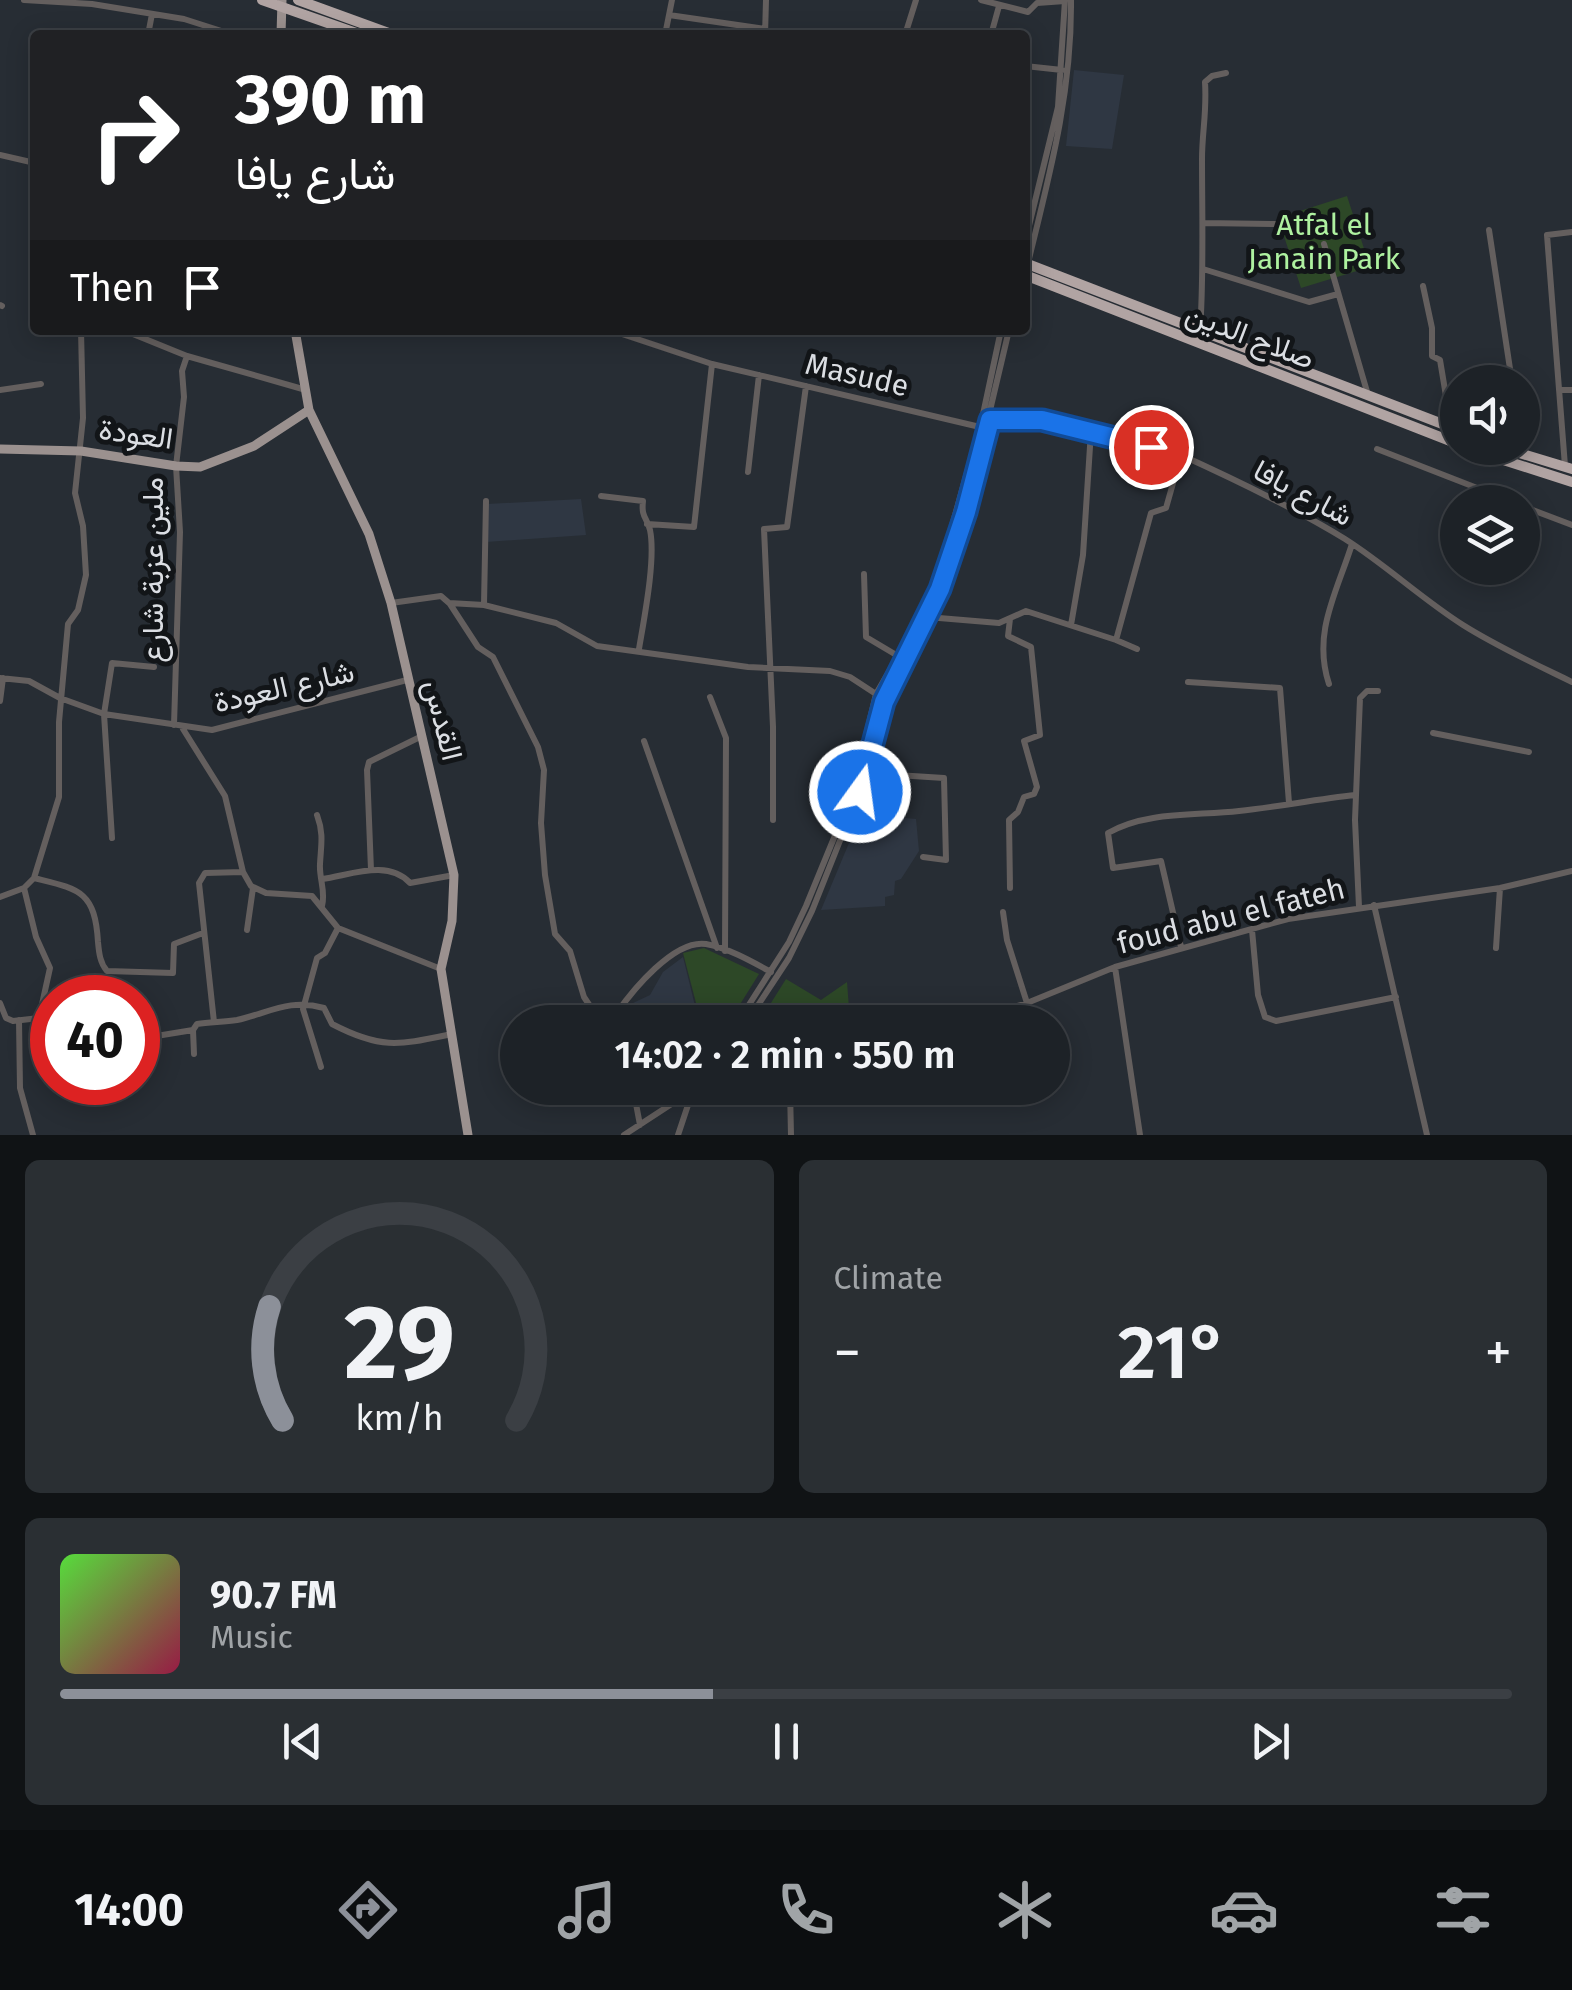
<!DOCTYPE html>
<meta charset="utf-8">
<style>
body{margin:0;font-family:"Fira Sans",Vazirmatn,sans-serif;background:#2a2f33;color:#f1f3f6;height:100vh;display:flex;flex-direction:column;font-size:38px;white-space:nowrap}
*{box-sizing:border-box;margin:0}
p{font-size:32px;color:#a0a4a7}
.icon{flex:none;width:55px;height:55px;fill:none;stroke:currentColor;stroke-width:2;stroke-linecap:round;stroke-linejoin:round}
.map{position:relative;height:1135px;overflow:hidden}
.drawer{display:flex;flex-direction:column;gap:25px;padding:25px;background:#101315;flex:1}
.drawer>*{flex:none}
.top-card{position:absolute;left:30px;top:30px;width:1000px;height:305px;border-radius:10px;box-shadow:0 5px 25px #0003,0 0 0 2px #3b3f44;background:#202124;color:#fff;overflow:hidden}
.tools{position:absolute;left:1440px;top:365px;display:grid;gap:20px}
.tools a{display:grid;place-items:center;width:100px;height:100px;border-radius:50%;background:#1d2227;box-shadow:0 5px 25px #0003,0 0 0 2px #3b3f44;font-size:50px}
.speed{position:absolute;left:30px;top:975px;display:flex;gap:20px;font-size:50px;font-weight:700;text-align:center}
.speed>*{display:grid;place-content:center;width:130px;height:130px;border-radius:50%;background:#1d2227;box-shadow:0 5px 25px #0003,0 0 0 2px #3b3f44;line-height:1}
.speed .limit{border:15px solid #d22;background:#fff;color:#111}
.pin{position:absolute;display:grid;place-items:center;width:85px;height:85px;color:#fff;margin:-42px;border:5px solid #fff;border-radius:50%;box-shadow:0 2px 10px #0007}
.me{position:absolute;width:110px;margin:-55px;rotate:14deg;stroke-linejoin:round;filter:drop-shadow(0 0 8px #0008)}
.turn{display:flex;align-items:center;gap:35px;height:210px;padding:0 40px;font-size:45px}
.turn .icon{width:130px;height:130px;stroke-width:2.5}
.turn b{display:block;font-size:70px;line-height:85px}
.then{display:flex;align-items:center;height:95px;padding:0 40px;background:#0003;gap:20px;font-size:38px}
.big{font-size:75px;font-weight:600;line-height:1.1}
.drawer .card{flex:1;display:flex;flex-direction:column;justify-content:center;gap:15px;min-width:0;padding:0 35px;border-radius:15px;background:#2a2f33}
.drawer .dial{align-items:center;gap:0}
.dial svg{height:260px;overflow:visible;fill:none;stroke:#3b3f44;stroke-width:7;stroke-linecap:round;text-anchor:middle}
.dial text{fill:#f1f3f6;stroke:none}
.song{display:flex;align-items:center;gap:30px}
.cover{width:120px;height:120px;border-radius:15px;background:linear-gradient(135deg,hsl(110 70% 55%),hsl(340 70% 35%))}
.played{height:10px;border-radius:5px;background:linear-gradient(90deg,#8c9099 45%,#3b3f44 45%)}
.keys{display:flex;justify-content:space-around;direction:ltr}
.heat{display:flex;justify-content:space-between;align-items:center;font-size:55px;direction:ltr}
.drawer .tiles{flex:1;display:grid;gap:25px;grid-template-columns:1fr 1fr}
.card:last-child{grid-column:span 2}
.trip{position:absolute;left:500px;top:1005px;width:570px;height:100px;border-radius:50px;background:#1d2227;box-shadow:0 5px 25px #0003,0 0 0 2px #3b3f44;font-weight:600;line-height:100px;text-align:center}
.tabs{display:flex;height:160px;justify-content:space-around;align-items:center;background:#0c0e10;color:#a0a4a7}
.tabs .icon{width:70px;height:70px}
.tabs .current{color:#8c9099}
.tabs b{font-size:45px;color:#f1f3f6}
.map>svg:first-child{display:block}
</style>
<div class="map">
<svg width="1572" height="1135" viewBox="0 0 1572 1135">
<rect width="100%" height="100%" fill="#272d34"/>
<path fill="#2f3743" d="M1074 70 1124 75 1112 149 1066 146Z
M581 499 586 535 486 542 487 504Z
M883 816 916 819 919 851 901 879 895 881 894 895 885 897V906L821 910 859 819Z
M683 957 699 1022H620L618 1016 633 1003 650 995 663 972Z"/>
<path fill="#2d4827" d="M1347 196 1370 267 1301 288 1278 218Z
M704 948 759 974 729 1022H701L683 953Z
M786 979 821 1000 847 982 850 1021 759 1022Z"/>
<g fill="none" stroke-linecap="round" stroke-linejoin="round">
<path stroke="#645f5e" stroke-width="6" d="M24 0 92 4 184 19 234 35
M981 0 1028 12 1037 3 1065 1
M669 15 765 29
M148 35 152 14
M665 35 672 0
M765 35 766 0
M905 35 916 0
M991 35 999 6
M1025 66 1062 70
M0 155 35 163
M1203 223 1279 224
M1489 230 1512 382
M1025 242 1058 107 1065 0
M1324 244 1368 395
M1027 267C1049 177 1072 94 1071 0
M1203 269 1309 302 1338 294
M1423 286 1432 328V356L1440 360 1451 426
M0 305 2 306
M123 330 187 356 306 390
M610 330 712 364 980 427
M1200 331C1204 274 1202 217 1202 159 1202 132 1207 112 1205 82L1212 76 1226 73
M0 390 41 384
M1559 390H1572
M990 420H1042L1181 455C1236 480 1293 507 1345 539 1386 565 1422 599 1463 625 1498 647 1535 664 1572 682
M1377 449 1513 502
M1565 466 1547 235 1572 232
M748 472 759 375
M601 496 643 501C641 518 647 517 650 530 656 559 644 619 639 649
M1522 506 1572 525
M647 524 694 527 712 364
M864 574 866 637 898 656
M391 603 441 596 449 603 484 605 556 623 597 646 748 667 830 671 850 677 876 694
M450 604 478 647 493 657 538 747 544 770 541 823 545 875 555 934 570 951 584 997 590 1006
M484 605 486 501
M927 617 999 623 1026 611 1116 640 1151 513 1166 508 1181 455
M1010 619 1008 636 1031 647 1040 735 1024 741 1037 787 1034 794 1024 797 1018 812 1009 820 1010 888
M1071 625 1083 555 1091 431
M1116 640 1137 649
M0 678 29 681 60 698 104 714 212 730 407 680
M1188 682 1280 688 1289 803
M1329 684C1312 633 1337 592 1352 544
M710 697 726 738 725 951
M0 701 3 678
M174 725 180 532 176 466 184 397 182 371 187 356
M183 729 225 796 243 872 251 886 266 893 312 896 338 928 441 969
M1433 733 1529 752
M644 741 717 948
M865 773 944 778 946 860 923 857
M317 815C324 834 321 845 320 864 319 879 326 891 322 906
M773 820V727L764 529 787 527 806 386
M112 838 104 714 112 663 154 667
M371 870 367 770 369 762 422 736
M34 878C78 889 95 890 98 942 99 953 100 963 107 971L173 973 174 944 203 933
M322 879C351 875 388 859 410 883L454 875
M24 888 36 937 50 968 39 1018
M0 897 24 888 34 878 59 797V722L68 624 78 610 86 575 83 526 75 493 83 418 81 330
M1374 905 1427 1135
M1359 907 1355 820 1360 698 1367 691H1378
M1003 912 1007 940 1027 1003
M247 930 253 888
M1252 930 1258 995 1265 1017 1276 1021 1396 997
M1181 947 1161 861 1113 868 1108 833C1146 811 1196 816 1239 811 1278 807 1316 799 1356 795
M1496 948 1500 888
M1115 967 1140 1135
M0 1003 6 1018 13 1021 39 1018 52 1023
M19 1020 20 1088 33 1135
M214 1022 199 883 205 873 243 872
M618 1022 616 1014C632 991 674 939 706 944 728 948 751 961 771 972
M738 1022 789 942 806 906 852 794 876 694 921 616 941 565 982 419 1001 330
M747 1022 789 958 812 911 859 793 884 702 940 589 966 512 1009 330
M967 1022 1027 1003 1115 967 1288 919 1500 888 1572 871
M138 1039 193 1030
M194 1054 193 1030 197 1024C210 1022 224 1022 237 1020 269 1013 289 998 324 1008L332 1024C382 1050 399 1045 452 1034
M321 1067 303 1009 317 958 325 953 338 928
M633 1088 640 1125
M790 1088 791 1135
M624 1135 696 1088
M678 1135 689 1102 698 1089"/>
<path stroke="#9b918f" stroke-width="9" d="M281 35 282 0
M295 330 309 410 369 534 391 603 454 875 452 921 441 969 468 1135
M0 449 81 451 176 466 200 467 254 446 309 410"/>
<path stroke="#b1a4a3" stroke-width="10" d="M262 0 362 35
M298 0 394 35
M1025 263 1458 430
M1025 275 1458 444
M1466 448 1572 482
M1503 448 1572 469"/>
</g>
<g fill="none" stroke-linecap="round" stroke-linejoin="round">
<defs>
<path id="route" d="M860 792 884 702 940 589 966 512 990 420H1042L1151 447"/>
</defs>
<use href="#route" stroke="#114b97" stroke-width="25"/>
<use href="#route" stroke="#1a73e8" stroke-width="18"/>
</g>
<g text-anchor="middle" stroke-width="10" stroke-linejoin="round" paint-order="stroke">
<g font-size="30" fill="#aef1a0" stroke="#121518">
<text x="1324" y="235">Atfal el<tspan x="1324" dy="34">Janain Park</tspan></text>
</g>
<g font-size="30" fill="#dbdee3" stroke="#121518">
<text transform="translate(1250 336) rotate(21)" y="10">صلاح الدين</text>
<text transform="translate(857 375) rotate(13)" y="10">Masude</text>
<text transform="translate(136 434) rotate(8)" y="10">العودة</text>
<text transform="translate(1303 493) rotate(28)" y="10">شارع يافا</text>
<text transform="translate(153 570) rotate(-90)" y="10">ملين عزبة شارع</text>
<text transform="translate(284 687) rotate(-13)" y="10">شارع العودة</text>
<text transform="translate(443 720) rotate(76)" y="10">القدس</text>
<text transform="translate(1231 916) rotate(-14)" y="10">foud abu el fateh</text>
</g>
</g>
</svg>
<div class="tools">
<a><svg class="icon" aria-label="sound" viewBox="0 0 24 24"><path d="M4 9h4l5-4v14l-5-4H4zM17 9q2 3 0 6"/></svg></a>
<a><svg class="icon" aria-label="layers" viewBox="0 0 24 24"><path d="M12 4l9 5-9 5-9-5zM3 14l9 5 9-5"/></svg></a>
</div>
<div class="speed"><div class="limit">40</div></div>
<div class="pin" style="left:1151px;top:447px;background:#d93025"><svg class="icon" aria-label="arrive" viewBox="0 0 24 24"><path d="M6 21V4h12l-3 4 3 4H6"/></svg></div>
<svg class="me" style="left:860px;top:792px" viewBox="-20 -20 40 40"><circle r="17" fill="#1a73e8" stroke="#fff" stroke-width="3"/><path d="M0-11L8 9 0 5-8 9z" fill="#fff"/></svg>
<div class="trip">14:02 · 2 min · 550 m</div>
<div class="top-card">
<div class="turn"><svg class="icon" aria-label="right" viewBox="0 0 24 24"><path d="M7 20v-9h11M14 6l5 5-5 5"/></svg><div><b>390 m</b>شارع يافا</div></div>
<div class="then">Then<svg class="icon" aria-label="arrive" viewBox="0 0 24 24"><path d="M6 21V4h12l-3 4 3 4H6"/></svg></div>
</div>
</div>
<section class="drawer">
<div class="tiles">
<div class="card dial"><svg viewBox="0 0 100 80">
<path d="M14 69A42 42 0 1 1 86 69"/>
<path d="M14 69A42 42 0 0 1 10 34" stroke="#8c9099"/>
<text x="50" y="56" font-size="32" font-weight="700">29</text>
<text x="50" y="72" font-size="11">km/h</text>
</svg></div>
<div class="card"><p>Climate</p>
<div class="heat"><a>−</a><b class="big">21°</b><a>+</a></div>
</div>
<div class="card">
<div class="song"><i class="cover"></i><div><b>90.7 FM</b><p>Music</p></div></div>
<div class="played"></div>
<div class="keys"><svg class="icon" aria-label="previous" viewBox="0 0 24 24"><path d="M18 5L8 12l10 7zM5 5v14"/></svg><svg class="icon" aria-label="pause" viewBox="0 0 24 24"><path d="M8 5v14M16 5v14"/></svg><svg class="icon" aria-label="next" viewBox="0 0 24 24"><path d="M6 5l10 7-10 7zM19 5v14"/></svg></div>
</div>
</div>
</section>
<nav class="tabs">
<b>14:00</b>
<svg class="icon current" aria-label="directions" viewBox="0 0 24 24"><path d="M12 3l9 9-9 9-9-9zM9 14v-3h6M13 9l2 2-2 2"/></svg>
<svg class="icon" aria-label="music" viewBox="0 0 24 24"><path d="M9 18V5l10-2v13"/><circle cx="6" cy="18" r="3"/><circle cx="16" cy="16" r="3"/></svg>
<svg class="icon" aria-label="phone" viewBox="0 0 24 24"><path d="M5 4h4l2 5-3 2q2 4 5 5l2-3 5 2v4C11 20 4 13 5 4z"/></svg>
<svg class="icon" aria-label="climate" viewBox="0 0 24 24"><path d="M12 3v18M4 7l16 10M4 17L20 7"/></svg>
<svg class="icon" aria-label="car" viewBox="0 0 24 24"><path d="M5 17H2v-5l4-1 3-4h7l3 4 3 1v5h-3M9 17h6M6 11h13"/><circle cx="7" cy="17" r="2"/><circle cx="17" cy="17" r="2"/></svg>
<svg class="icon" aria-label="filters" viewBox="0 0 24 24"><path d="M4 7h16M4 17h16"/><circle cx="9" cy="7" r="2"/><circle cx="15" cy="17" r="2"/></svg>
</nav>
